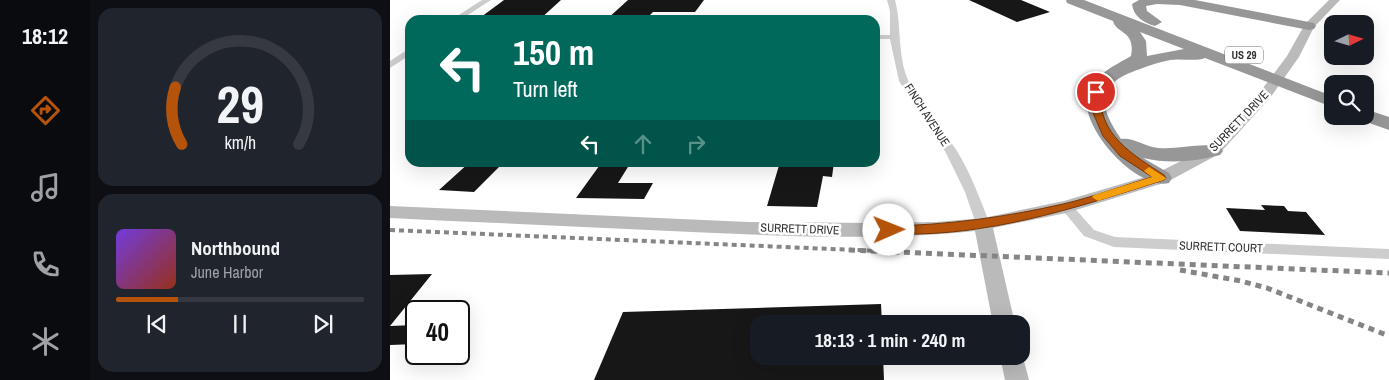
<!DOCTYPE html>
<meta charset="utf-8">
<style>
body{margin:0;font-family:"Archivo Narrow",sans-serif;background:#20242c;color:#f1f3f6;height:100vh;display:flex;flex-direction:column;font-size:19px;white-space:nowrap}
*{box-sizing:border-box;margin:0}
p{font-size:16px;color:#9ea1a6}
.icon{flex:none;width:28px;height:28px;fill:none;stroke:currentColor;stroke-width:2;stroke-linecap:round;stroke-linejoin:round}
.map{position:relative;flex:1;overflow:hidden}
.drawer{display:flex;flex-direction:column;gap:8px;padding:8px;background:#0d0f14;width:300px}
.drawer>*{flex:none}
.hud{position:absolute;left:15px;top:15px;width:475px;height:152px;border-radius:15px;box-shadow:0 5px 20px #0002;background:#00695c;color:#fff;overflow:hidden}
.needle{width:32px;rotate:85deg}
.buttons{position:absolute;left:934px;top:15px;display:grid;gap:10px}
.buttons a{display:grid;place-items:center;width:50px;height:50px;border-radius:10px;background:#171b24;box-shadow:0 5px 20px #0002;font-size:25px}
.speed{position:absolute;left:15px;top:300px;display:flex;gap:10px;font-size:25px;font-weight:700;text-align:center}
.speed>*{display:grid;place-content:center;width:65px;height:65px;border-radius:50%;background:#171b24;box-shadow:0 5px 20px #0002;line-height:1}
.speed .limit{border:2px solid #111;border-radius:8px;background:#fff;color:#111}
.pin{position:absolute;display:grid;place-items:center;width:42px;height:42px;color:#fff;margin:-21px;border:2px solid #fff;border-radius:50%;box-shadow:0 1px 5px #0007}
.me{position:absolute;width:55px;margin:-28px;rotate:89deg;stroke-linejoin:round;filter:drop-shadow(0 0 4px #0008)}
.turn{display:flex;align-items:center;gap:18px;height:105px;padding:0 25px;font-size:22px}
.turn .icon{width:65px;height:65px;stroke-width:2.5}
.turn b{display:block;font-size:35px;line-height:42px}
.lanes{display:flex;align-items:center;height:48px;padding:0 25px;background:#0003;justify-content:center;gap:25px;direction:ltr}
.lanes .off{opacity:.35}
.drawer .tile{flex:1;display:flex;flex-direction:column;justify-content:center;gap:8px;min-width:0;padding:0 18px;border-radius:15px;background:#20242c}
.drawer .dial{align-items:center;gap:0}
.dial svg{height:130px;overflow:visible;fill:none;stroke:#363941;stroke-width:7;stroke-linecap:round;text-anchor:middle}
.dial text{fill:#f1f3f6;stroke:none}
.song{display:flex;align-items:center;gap:15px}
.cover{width:60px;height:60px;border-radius:8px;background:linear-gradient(135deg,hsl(260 70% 55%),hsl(10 70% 35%))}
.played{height:5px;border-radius:2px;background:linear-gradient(90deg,#b45309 25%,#363941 25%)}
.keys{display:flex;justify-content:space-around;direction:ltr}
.trip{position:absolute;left:360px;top:315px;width:280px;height:50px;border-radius:15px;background:#171b24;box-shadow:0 5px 20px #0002;font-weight:800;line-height:50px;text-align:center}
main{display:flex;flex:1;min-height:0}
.tabs{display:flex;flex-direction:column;width:90px;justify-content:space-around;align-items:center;background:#090b0e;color:#9ea1a6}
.tabs .icon{width:35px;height:35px}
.tabs .selected{color:#b45309}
.tabs b{font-size:22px;color:#f1f3f6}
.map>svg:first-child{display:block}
</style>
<main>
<nav class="tabs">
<b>18:12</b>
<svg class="icon selected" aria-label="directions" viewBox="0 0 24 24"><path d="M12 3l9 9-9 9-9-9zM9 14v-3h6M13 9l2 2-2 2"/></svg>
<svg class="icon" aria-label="music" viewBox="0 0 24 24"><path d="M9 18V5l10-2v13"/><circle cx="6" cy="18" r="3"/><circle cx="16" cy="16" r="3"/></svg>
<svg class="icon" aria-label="phone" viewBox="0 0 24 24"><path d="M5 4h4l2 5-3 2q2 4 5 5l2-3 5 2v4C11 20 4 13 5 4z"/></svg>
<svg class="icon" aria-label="climate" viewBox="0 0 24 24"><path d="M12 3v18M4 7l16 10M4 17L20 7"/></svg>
</nav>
<section class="drawer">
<div class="tile dial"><svg viewBox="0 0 100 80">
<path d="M14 69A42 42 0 1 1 86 69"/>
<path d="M14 69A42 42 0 0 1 10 34" stroke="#b45309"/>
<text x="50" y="56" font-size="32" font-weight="700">29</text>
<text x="50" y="72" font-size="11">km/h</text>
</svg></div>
<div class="tile">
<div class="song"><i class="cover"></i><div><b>Northbound</b><p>June Harbor</p></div></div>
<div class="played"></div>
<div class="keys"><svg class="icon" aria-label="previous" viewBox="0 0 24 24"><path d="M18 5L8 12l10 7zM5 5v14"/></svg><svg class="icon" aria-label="pause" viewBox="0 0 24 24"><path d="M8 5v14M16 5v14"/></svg><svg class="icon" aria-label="next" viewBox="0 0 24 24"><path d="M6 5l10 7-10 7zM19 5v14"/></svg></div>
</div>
</section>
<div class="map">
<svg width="999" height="380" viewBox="0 0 999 380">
<rect width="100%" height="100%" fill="#fff"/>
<path fill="#171717" d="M114 0H171L149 20H87Z
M238 0H314L305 12H263L255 20H216Z
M579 0H631L660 12 627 22Z
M80 162H114L84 192 49 190Z
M212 162H241L228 183H263L254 199 186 198Z
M390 162H444L442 177 433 176 427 207 377 206Z
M871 205 894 206 898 211 916 212 935 235 850 231 836 208 875 210Z
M42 274 0 326V275Z
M491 304 492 324H369V356H493L494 380H204L233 312Z
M26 325V344L0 345V326Z"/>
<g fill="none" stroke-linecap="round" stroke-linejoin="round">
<path fill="#cdcdcd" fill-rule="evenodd" d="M92 0H101L70 20H61Z
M497 0H505C512 26 507 57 519 82 532 106 552 128 567 151 581 174 590 199 600 224L598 227H588L586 224 575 192 556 153 509 81 500 39H485V35H500V11Z
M20 48V55L0 68V61Z
M676 203 681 204 704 230 725 237 999 249V259L724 247 694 236 670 207Z"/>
<path fill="#bababa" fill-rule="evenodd" d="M939 0H950L924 27 909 57 880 98 829 154 777 182 676 213 603 228 625 324H603L585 231C492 241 396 236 302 232 201 227 101 223 0 218V206L358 222 484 223 546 222 593 218 674 201 765 174 817 148 870 92 897 56 915 24Z
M631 350 639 380H615L610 356H631Z"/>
<path fill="#979797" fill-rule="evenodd" d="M676 0H694L942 96V107L815 58C805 62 791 58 780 60 770 62 760 65 750 69 708 83 706 103 731 139 743 137 756 147 768 148 788 150 811 142 830 147L833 151 830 155C805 162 778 164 753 158L779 173 782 178 779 183C747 191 686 125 698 92 705 74 726 65 741 56 746 30 726 34 723 21L677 3ZM750 32 794 49 757 56 756 41Z
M749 0H805L919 22 924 23 926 26 924 29 919 30 790 5 767 4 756 6 757 11 772 22 765 26C754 23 743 16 742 4Z
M975 109 999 117V130L968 119 967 116H975Z"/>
<path stroke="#858585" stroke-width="4" stroke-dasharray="5 4" stroke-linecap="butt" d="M0 230 488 251"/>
<path stroke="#858585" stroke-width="5" stroke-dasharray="6 5" stroke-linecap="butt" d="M459 250 999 273
M790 270 851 281 877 288 999 336"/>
</g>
<path fill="#b45309" stroke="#753606" d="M706 89 711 92C707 134 743 155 774 175L776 178 774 180C695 205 613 232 529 234 518 234 505 236 494 233L492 230 499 226C558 225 616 217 673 204 703 197 732 186 762 177L730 156 713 136 700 106 702 92Z"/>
<path fill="#f59e0b" d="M759 167 776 178 774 180 708 201 702 197 704 195 762 177 754 171Z"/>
<g text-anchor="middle" stroke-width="5" stroke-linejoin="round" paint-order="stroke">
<rect fill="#fff" stroke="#6e6e6e" stroke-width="1" x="835" y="46.5" width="38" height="17" rx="4"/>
<g font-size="11" font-weight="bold" fill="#303030">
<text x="854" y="59">US 29</text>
</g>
<g font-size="12" fill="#303030" stroke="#fff">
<text transform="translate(537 115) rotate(57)" y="4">FINCH AVENUE</text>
<text transform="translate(849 121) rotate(-46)" y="4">SURRETT DRIVE</text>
<text transform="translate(410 229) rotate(2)" y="4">SURRETT DRIVE</text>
<text transform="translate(831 247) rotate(2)" y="4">SURRETT COURT</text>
</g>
</g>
</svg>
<div class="buttons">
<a><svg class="needle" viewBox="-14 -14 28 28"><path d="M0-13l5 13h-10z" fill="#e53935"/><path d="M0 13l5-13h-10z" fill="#9ea1a6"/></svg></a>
<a><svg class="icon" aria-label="search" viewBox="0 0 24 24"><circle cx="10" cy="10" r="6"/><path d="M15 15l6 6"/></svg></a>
</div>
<div class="speed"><div class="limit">40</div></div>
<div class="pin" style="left:706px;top:92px;background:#d93025"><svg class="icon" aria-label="arrive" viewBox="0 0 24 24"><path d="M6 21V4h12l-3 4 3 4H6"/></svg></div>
<svg class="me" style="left:499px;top:230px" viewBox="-20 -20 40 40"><circle r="19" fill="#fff"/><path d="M0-13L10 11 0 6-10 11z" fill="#b45309"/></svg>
<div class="trip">18:13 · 1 min · 240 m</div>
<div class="hud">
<div class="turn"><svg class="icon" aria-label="left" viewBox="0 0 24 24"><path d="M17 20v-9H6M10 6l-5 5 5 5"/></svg><div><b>150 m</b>Turn left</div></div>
<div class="lanes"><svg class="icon" aria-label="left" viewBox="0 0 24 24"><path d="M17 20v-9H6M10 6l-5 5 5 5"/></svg><svg class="icon off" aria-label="ahead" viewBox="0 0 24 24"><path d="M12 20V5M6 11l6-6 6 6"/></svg><svg class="icon off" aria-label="right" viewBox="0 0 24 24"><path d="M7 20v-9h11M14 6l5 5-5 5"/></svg></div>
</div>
</div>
</main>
